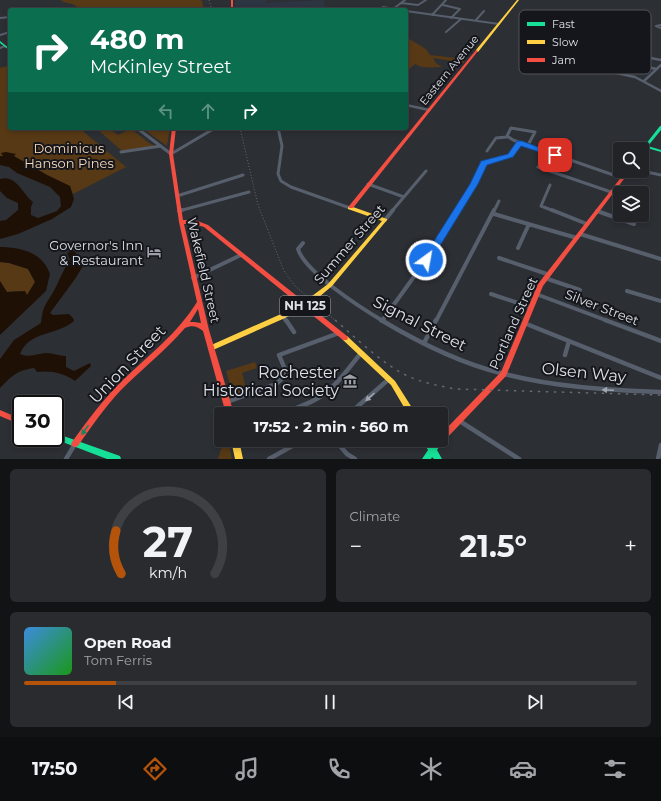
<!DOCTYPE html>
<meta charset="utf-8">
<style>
body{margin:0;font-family:Montserrat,sans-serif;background:#292b2f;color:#f1f3f6;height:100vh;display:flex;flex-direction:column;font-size:15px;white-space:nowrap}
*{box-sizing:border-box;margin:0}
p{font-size:13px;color:#a2a4a7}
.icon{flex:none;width:22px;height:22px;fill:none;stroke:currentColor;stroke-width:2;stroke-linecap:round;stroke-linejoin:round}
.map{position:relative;height:459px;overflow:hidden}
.details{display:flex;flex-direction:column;gap:10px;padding:10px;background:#121315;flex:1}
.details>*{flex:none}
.hud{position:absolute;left:8px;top:8px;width:400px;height:122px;border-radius:4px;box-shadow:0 2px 6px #0003,0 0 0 1px #3e4044;background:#0b6e4f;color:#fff;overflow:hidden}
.fabs{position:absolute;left:613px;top:142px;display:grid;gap:8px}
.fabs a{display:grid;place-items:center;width:36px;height:36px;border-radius:4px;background:#212327;box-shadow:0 2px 6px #0003,0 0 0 1px #3e4044;font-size:20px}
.speed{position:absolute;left:12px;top:395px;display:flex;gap:8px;font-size:20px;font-weight:700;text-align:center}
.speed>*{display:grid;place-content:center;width:52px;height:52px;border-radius:50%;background:#212327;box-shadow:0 2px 6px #0003,0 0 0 1px #3e4044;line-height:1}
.speed .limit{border:2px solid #111;border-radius:6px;background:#fff;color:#111}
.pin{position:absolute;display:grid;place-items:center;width:34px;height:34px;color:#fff;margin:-17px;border-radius:8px;box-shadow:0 2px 6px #0006}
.me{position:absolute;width:44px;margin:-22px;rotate:32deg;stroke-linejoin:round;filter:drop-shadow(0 0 3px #0008)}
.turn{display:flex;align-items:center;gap:14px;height:84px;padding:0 16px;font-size:18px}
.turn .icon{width:52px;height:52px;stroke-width:2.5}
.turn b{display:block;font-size:28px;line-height:34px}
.lanes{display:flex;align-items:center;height:38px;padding:0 16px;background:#0003;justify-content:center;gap:20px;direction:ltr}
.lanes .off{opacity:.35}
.big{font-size:30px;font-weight:700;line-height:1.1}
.details .tile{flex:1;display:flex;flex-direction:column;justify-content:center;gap:6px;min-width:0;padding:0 14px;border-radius:6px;background:#292b2f}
.details .dial{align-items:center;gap:0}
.dial svg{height:104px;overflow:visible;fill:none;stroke:#3e4044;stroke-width:7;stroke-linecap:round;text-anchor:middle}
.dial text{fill:#f1f3f6;stroke:none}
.song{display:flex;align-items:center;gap:12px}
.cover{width:48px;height:48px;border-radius:6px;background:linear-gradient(135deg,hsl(210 70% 55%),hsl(120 70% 35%))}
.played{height:4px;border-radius:2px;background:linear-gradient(90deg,#b45309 15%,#3e4044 15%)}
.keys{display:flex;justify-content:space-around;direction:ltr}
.heat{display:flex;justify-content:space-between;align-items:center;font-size:22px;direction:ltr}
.details .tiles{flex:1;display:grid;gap:10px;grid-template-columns:1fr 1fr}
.tile:last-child{grid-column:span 2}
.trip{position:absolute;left:214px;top:407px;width:234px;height:40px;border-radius:4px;background:#212327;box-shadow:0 2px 6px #0003,0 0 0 1px #3e4044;font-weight:700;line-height:40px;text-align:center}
.dock{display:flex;height:64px;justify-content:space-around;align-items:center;background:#0d0e10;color:#a2a4a7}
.dock .icon{width:28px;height:28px}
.dock .selected{color:#b45309}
.dock b{font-size:18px;color:#f1f3f6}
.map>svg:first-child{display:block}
</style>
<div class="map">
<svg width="661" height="459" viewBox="0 0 661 459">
<rect width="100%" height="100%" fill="#2c2f34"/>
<path fill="#2d3543" d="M235 0H266V3L324 0 325 10H235Z"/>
<path fill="#573915" d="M61 0H200L202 1 204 10H76V6C71 2 64 4 61 0Z
M406 37 426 49 430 55 465 59 464 63 433 58 436 63 442 67C433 67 422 69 415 64L406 72Z
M7 66 10 69V128H79L126 167 73 194 70 186 47 175 13 156H0V68Z
M112 128 111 130 118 135 129 130 127 128H130L149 143 155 146 122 151 97 129Z
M142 128H170L167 146Z
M0 262 9 263 28 269 35 282 27 295 17 291 7 292 0 281Z
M255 362 257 368 242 373 247 391 233 395 226 371Z
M224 440H228L232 459H218Z"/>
<path fill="#1f1005" d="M6 152 16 154 14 156 47 175 70 186 74 199 71 207 52 219 18 234 0 239V221L6 220 18 210V203L7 198 0 191V179C16 174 22 193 33 202L31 207V215L38 218 57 211 61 206 60 197 50 187 17 173 9 167 0 165V156H3L1 153Z
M0 247C14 247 34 250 44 263 47 266 48 270 50 274L46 291 0 335V281L7 292 25 291 27 295 35 282 28 269 9 263 0 262Z
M74 251 80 257 83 266 75 279 50 313 53 315 69 314 73 318 74 321C57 336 30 330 20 354 29 358 36 354 46 353 53 353 59 356 66 356V367L74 371 90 363 91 366 75 381C65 373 49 370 37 372L34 368C16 371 13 375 0 388V359L14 340 41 323C43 307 44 307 52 294 59 283 62 271 70 260L67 253Z"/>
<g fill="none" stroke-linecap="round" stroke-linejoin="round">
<path stroke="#575f6c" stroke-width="2" d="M401 3 418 5 426 0
M443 5 460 9 451 18
M383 7 400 10
M393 9 405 0
M406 11 499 24
M432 15 446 0
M0 18 10 17
M476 20 484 11
M661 25 656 26 661 28
M446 32 461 19
M0 35 10 32
M0 48 5 46
M610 55 613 51 635 55"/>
<path stroke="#575f6c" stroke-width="2.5" d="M630 54 661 60
M608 60 657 69
M593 68 635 77 661 91
M603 70 610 54
M644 81 661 65
M406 105 429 110"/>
<path stroke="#575f6c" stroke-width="3" d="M137 128 171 154 215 128
M278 128 282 146 278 174 281 181 291 187 350 208
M528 145 535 132 511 128 507 136 513 140 622 178
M487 151 496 138 507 137
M121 152 161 146
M538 167 611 192
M642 171 661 175
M368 184 404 197
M550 185 541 206 554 211
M177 196 243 175
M179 211 249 192
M392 211 426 171
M457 211 477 179 484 163 511 156 520 143
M494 211 499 201"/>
<path stroke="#575f6c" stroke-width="4" d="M552 210 587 224
M179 211 182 210
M597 211 634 224
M494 214 577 238
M385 220 393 210
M580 234 661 259
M303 243 298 249C305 272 361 308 383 321
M518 248 529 224
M499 258 547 274
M193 278 241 255
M545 278 580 290
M627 291 661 301
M491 294 530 307
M536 294 608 321
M283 316 286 321
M382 321 426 260 457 210
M436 321 494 210"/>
<path stroke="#575f6c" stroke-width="4.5" d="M286 320 294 332
M381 320C418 342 459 363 501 373 552 387 608 390 661 392
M605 320 661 341
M524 323 661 378
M424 343 436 320
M565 355 569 341
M227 402 276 384 287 374 279 355 339 333
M281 414C293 409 307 405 318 398 336 387 348 369 361 353
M349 414 389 379
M458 420 519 459
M335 440 347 454 355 459
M66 459 75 444
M269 459 303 440
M658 459 661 445"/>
<path fill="#16e098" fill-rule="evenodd" d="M0 41 10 49V51L0 43Z
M660 126H661V130L648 146 661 150V152L647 148 643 153H642V149Z
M55 433 120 456 121 459H107L52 438H55Z
M441 437 443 438 444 440 437 450 442 459H434L432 457 431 459H422L428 450 422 440H430L433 444 436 440H441Z"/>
<path fill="#ffcf43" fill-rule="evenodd" d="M517 0H519L478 52H476V50Z
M349 206H353V207L387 219V220L332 286 312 303 285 318 213 350 211 351 209 350 208 348 209 346 281 314 308 299 328 284 382 221 348 209V208Z
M343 336H347L395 381 416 414H408L391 385 343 340 342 338Z
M231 440H239L243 459H235Z"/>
<path fill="#f24e42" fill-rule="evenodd" d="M231 0H233V10H231Z
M476 50 478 51 353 208H349V206Z
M172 128H176L173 154 183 220H195L208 225 347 336 348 338 347 340H343L204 227 194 224H184L209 330 234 414H226L203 331C197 326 192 325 185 328 165 351 142 369 121 390 105 407 91 427 78 446L75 447 72 446 71 444 72 442C88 420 104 398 123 380 150 354 177 334 197 302L179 222 169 154ZM198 309 201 323 194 322H190Z
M626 171H630L543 286 506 376 444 441 441 442 438 441V440H441V434L501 372 538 284Z
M0 410 21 419V425L0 416Z"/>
<path stroke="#646a73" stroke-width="1" stroke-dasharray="1 2" stroke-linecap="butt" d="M209 0 212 10
M240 128 258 205 284 271 295 286 336 321"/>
<path stroke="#646a73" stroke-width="1.5" stroke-dasharray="2.5 5.5" stroke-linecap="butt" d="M335 320C356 338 376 358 400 372 417 382 436 385 455 389L661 395"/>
</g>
<defs><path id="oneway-solid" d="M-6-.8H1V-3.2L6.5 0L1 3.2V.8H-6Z"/></defs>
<g fill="#a0a6af">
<use href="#oneway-solid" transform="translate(608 390) rotate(-177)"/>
<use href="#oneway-solid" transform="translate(370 397) rotate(138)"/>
</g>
<use fill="#158560" href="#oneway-solid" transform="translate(85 430) rotate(125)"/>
<path fill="#1a73e8" stroke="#114b97" d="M517 141H522L559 155 555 157 521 146 513 157 487 165 478 184 430 262H423L422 260 470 184 481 161 508 154Z"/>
<defs>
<symbol id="hotel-bare" viewBox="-9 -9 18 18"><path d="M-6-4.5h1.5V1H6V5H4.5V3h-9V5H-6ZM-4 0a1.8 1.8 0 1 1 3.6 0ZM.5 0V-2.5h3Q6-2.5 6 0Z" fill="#9ea2a8" stroke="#14161b" stroke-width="2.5" paint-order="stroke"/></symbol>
<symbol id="museum-bare" viewBox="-9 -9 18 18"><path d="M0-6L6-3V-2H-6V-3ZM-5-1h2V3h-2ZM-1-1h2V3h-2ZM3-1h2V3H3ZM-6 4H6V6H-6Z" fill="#9ea2a8" stroke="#14161b" stroke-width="2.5" paint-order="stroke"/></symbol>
</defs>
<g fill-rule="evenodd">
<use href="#hotel-bare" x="144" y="242" width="20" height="20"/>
<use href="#museum-bare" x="340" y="371" width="20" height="20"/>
</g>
<g text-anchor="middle" stroke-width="4" stroke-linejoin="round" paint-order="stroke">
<g font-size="11" fill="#dce0e6" stroke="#14161b">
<text transform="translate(449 70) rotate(-51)" y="4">Eastern Avenue</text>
</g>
<rect fill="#14161b" stroke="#a0a3a9" stroke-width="1" x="280" y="296" width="50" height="20" rx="3"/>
<g font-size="12" font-weight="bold" fill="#dce0e6">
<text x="305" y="310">NH 125</text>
</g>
<g font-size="13" fill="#f9d9bb" stroke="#14161b">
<text x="69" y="153">Dominicus<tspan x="69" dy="15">Hanson Pines</tspan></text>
</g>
<g font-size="13" fill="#dce0e6" stroke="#14161b">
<text transform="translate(349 244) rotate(-49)" y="5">Summer Street</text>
<text transform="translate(204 270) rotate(77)" y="5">Wakefield Street</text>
<text transform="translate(602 307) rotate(21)" y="5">Silver Street</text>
<text transform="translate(513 323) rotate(-66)" y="5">Portland Street</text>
</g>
<g font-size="13" fill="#dce0e6" stroke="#14161b" text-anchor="end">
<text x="143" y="250">Governor's Inn<tspan x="143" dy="15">&amp; Restaurant</tspan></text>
</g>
<g font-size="16" fill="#dce0e6" stroke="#14161b">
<text transform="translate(420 323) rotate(27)" y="6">Signal Street</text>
<text transform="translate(127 364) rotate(-46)" y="6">Union Street</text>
<text transform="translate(584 372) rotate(6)" y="6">Olsen Way</text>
</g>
<g font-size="16" fill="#dce0e6" stroke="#14161b" text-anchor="end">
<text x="339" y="378">Rochester<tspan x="339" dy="18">Historical Society</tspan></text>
</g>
</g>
<rect x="519" y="10" width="132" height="64" rx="6" fill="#14161b" stroke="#505358" stroke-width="1"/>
<rect x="527" y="22" width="18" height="4" fill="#16e098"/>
<rect x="527" y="40" width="18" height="4" fill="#ffcf43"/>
<rect x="527" y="58" width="18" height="4" fill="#f24e42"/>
<g font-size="11" fill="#dce0e6">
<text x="552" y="28">Fast</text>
<text x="552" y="46">Slow</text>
<text x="552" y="64">Jam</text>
</g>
</svg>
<div class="fabs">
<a><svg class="icon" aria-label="search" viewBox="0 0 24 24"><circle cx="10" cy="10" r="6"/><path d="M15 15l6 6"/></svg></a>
<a><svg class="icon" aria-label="layers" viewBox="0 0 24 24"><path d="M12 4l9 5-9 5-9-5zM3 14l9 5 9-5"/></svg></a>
</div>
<div class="speed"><div class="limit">30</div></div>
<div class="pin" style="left:555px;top:155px;background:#d93025"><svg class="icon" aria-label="arrive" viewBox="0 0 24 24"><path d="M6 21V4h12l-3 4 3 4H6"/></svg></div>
<svg class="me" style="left:426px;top:260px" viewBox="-20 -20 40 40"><circle r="17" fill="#1a73e8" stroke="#fff" stroke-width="3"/><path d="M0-11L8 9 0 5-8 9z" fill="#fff"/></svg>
<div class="trip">17:52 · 2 min · 560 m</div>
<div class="hud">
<div class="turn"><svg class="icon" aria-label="right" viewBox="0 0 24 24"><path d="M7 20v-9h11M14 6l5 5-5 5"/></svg><div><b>480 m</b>McKinley Street</div></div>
<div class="lanes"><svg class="icon off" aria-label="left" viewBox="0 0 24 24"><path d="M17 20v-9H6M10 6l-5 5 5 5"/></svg><svg class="icon off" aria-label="ahead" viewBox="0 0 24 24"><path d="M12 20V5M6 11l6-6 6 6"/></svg><svg class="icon" aria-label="right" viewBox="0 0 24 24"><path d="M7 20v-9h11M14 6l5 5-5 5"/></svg></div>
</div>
</div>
<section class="details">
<div class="tiles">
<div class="tile dial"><svg viewBox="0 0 100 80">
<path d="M14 69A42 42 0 1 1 86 69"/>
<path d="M14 69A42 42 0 0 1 10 36" stroke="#b45309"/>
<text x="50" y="56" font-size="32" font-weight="700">27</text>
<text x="50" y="72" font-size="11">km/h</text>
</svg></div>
<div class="tile"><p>Climate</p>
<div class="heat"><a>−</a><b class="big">21.5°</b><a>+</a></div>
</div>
<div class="tile">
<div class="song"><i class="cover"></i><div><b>Open Road</b><p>Tom Ferris</p></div></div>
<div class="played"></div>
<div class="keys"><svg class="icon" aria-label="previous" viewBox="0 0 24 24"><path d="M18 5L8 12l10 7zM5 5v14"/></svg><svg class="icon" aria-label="pause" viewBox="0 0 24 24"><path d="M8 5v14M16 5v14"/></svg><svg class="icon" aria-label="next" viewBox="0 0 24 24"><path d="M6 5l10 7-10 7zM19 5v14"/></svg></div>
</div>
</div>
</section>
<nav class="dock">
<b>17:50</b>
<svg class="icon selected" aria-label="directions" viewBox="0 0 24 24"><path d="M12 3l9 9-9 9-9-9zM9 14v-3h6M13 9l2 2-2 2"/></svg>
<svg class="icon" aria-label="music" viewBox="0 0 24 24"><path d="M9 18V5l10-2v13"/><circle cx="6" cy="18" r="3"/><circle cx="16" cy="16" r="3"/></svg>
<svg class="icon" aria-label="phone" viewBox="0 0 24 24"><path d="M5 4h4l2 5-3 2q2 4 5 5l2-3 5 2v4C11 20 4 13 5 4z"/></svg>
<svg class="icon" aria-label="climate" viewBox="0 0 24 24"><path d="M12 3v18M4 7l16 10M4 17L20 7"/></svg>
<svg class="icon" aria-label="car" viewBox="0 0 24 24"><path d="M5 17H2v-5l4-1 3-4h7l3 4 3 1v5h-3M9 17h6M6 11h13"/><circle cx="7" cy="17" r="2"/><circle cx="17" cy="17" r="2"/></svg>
<svg class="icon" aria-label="filters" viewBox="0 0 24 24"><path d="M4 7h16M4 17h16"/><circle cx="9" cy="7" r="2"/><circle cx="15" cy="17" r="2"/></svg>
</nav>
